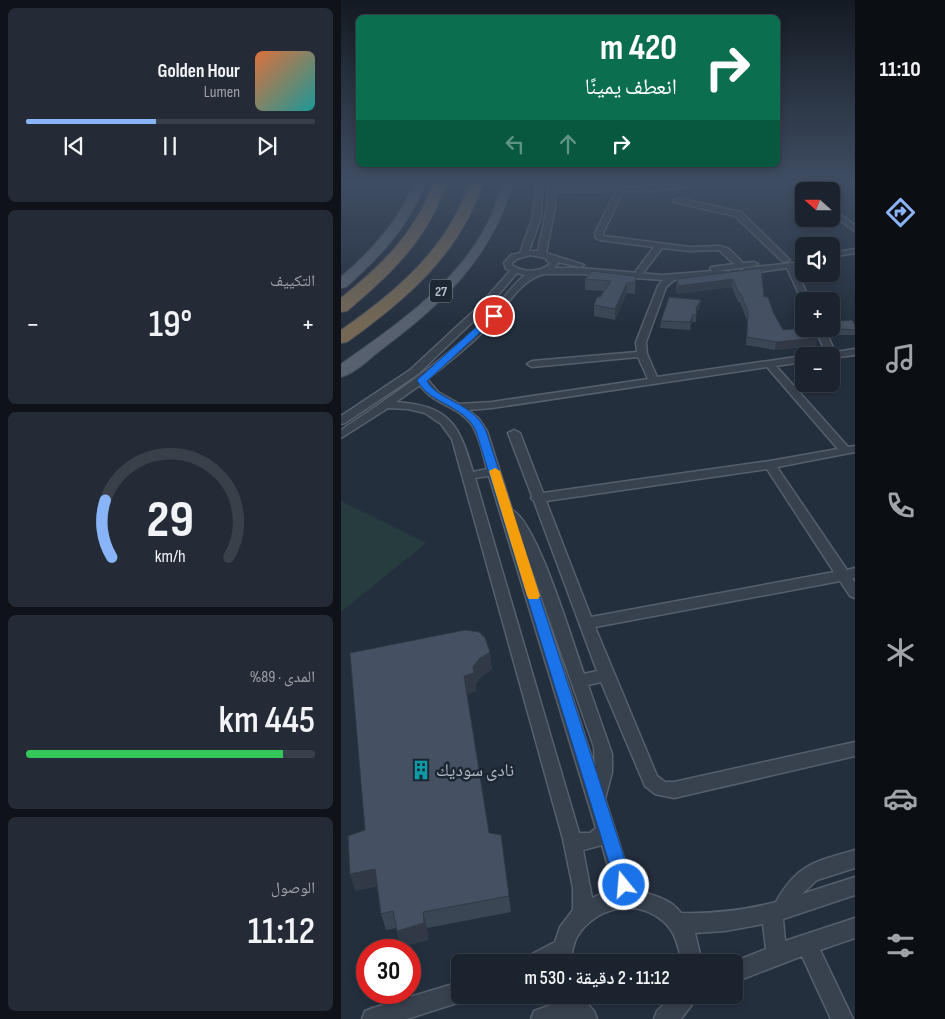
<!DOCTYPE html>
<html lang="ar">
<meta charset="utf-8">
<style>
body{margin:0;font-family:"Sofia Sans Condensed","Noto Naskh Arabic",sans-serif;background:#242b36;color:#f1f3f6;direction:rtl;height:100vh;display:flex;flex-direction:column;font-size:19px;white-space:nowrap}
*{box-sizing:border-box;margin:0}
p{font-size:16px;color:#a0a4aa}
.icon{flex:none;width:28px;height:28px;fill:none;stroke:currentColor;stroke-width:2;stroke-linecap:round;stroke-linejoin:round}
.map{position:relative;flex:1;overflow:hidden;direction:ltr}
.details{display:flex;flex-direction:column;gap:8px;padding:8px;background:#0f1319;width:341px}
.details>*{flex:none}
.hud{position:absolute;left:15px;top:15px;width:424px;height:152px;border-radius:8px;box-shadow:0 2px 8px #0003,0 0 0 1px #39404a;direction:rtl;background:#0b6e4f;color:#fff;overflow:hidden}
.needle{width:32px;rotate:291deg}
.buttons{position:absolute;left:454px;top:182px;display:grid;gap:10px}
.buttons a{display:grid;place-items:center;width:45px;height:45px;border-radius:8px;background:#1b232e;box-shadow:0 2px 8px #0003,0 0 0 1px #39404a;font-size:25px}
.speed{position:absolute;left:15px;top:939px;display:flex;gap:10px;font-size:25px;font-weight:700;text-align:center}
.speed>*{display:grid;place-content:center;width:65px;height:65px;border-radius:50%;background:#1b232e;box-shadow:0 2px 8px #0003,0 0 0 1px #39404a;line-height:1}
.speed .limit{border:8px solid #d22;background:#fff;color:#111}
.pin{position:absolute;display:grid;place-items:center;width:42px;height:42px;color:#fff;margin:-21px;border:2px solid #fff;border-radius:50%;box-shadow:0 1px 5px #0007}
.me{position:absolute;width:55px;margin:-28px;rotate:343deg;stroke-linejoin:round;filter:drop-shadow(0 0 4px #0008)}
.turn{display:flex;align-items:center;gap:18px;height:105px;padding:0 20px;font-size:22px}
.turn .icon{width:65px;height:65px;stroke-width:2.5}
.turn b{display:block;font-size:35px;line-height:42px}
.lanes{display:flex;align-items:center;height:48px;padding:0 20px;background:#0003;justify-content:center;gap:25px;direction:ltr}
.lanes .off{opacity:.35}
.big{font-size:38px;font-weight:600;line-height:1.1}
.details .widget{flex:1;display:flex;flex-direction:column;justify-content:center;gap:8px;min-width:0;padding:0 18px;border-radius:8px;background:#242b36}
.details .dial{align-items:center;gap:0}
.dial svg{height:130px;overflow:visible;fill:none;stroke:#39404a;stroke-width:7;stroke-linecap:round;text-anchor:middle}
.dial text{fill:#f1f3f6;stroke:none}
.song{display:flex;align-items:center;gap:15px}
.cover{width:60px;height:60px;border-radius:8px;background:linear-gradient(135deg,hsl(20 70% 55%),hsl(180 70% 35%))}
.played{height:5px;border-radius:2px;background:linear-gradient(90deg,#8ab4f8 45%,#39404a 45%)}
.keys{display:flex;justify-content:space-around;direction:ltr}
.heat{display:flex;justify-content:space-between;align-items:center;font-size:28px;direction:ltr}
.charge{height:8px;border-radius:4px;background:linear-gradient(90deg,#34c759 89%,#39404a 0)}
.trip{position:absolute;left:110px;top:954px;width:292px;height:50px;border-radius:8px;background:#1b232e;box-shadow:0 2px 8px #0003,0 0 0 1px #39404a;font-weight:600;line-height:50px;text-align:center;direction:rtl}
main{display:flex;flex:1;min-height:0}
.tab-bar{display:flex;flex-direction:column;width:90px;justify-content:space-around;align-items:center;background:#0b0e12;color:#a0a4aa}
.tab-bar .icon{width:35px;height:35px}
.tab-bar .on{color:#8ab4f8}
.tab-bar b{font-size:22px;color:#f1f3f6}
.map>svg:first-child{display:block}
</style>
<main>
<nav class="tab-bar">
<b>11:10</b>
<svg class="icon on" aria-label="directions" viewBox="0 0 24 24"><path d="M12 3l9 9-9 9-9-9zM9 14v-3h6M13 9l2 2-2 2"/></svg>
<svg class="icon" aria-label="music" viewBox="0 0 24 24"><path d="M9 18V5l10-2v13"/><circle cx="6" cy="18" r="3"/><circle cx="16" cy="16" r="3"/></svg>
<svg class="icon" aria-label="phone" viewBox="0 0 24 24"><path d="M5 4h4l2 5-3 2q2 4 5 5l2-3 5 2v4C11 20 4 13 5 4z"/></svg>
<svg class="icon" aria-label="climate" viewBox="0 0 24 24"><path d="M12 3v18M4 7l16 10M4 17L20 7"/></svg>
<svg class="icon" aria-label="car" viewBox="0 0 24 24"><path d="M5 17H2v-5l4-1 3-4h7l3 4 3 1v5h-3M9 17h6M6 11h13"/><circle cx="7" cy="17" r="2"/><circle cx="17" cy="17" r="2"/></svg>
<svg class="icon" aria-label="filters" viewBox="0 0 24 24"><path d="M4 7h16M4 17h16"/><circle cx="9" cy="7" r="2"/><circle cx="15" cy="17" r="2"/></svg>
</nav>
<div class="map">
<svg width="514" height="1019" viewBox="0 0 514 1019">
<rect width="100%" height="100%" fill="#242f3e"/>
<path fill="#263c3f" d="M0 501 85 543 0 612Z"/>
<g fill="none" stroke-linecap="round" stroke-linejoin="round">
<defs>
<path id="minor" d="M195 182H201L200 217 188 251H197L206 208 208 182H214V188L275 187 274 182H281L282 187 387 182 310 191H282L262 233 263 236 349 247 379 246 388 249 402 263 413 262 417 264 413 266 377 271H387V275L384 276 333 280 325 287 305 342 306 354 316 377 462 356H463L462 362 435 366 507 447 514 446V452L436 467 506 570 514 568V578H511L514 582V598L509 596 499 581 254 627 316 776 324 782H333L514 742V756L333 798 314 794 304 786 260 682 247 685 271 754V772L264 799 293 890C310 894 330 899 340 913 373 914 404 910 435 902 456 864 475 861 514 850V868L476 880 461 894 514 877V895L442 919 444 941 514 918V938L479 950 512 1019H490L461 956 394 982V962H392L425 949 422 924 384 931 354 933 361 962H341C337 947 335 932 322 921 295 898 254 907 236 937 232 944 231 954 229 962H186L189 955 214 942 219 927 232 910V888L222 839 111 439 100 424 84 413 67 409 47 408 0 438V430C48 398 96 365 138 326 155 310 166 290 184 275L176 273 144 310 77 374 4 423 0 424V416L69 370 138 306 169 271 165 269 163 263 170 255 179 253 192 217ZM275 191 254 233 255 238 259 240 313 247 295 271 296 273H302L321 248 349 251 378 250 393 264 370 267 369 269 372 271 321 275 240 268H213L217 264 216 262 239 267 243 265 205 253 214 208V192ZM189 255 204 258 209 264C198 273 184 272 172 266L171 263 176 259ZM203 274H240L322 280 317 286 295 342 296 352 191 361 186 364 191 367 297 357 307 379 151 402 118 404 97 392 86 379C106 364 127 347 145 329 164 311 176 281 203 274ZM426 367 497 449 429 461 202 493 179 433 173 430 167 433 191 496 190 498 193 501 256 671 243 674C232 644 196 521 171 510L146 431 138 419 127 410 151 408ZM79 385C91 404 118 406 131 425 139 437 142 455 146 469L132 472C118 424 109 406 55 402ZM426 469 493 572 250 617 205 501ZM148 476 255 828 249 833H238L134 478ZM180 538 253 747 254 768ZM261 845 274 891 262 893 251 898 242 850Z
M461 184 470 191H463L458 186Z
M336 198 400 212 449 260 442 262 394 216 333 202 332 200Z
M490 208 514 225V231L490 214Z
M514 249V253L490 257V253Z
M462 262V266L454 267 469 301H462V303L446 268 404 274 400 271 404 268Z
M474 329H484L494 352 514 349V355L490 358V356H478L485 353Z
M119 982V995H128L126 999 119 1002 66 1019H21L24 1011 32 1008Z
M216 995H238L253 1011 256 1019H190L193 1011 218 1002Z
M333 995H356L353 1002 340 1019H313L316 1011Z"/>
<path id="primary" d="M74 182H85C69 225 39 257 5 287L0 288V277C31 250 58 221 74 182Z
M161 182H172C151 258 102 303 41 349 29 358 15 373 0 377V364C57 324 124 278 152 212 156 202 158 192 161 182Z"/>
<path id="motorway" d="M93 182H106C88 238 50 274 6 311L0 312V298C41 265 75 232 93 182Z
M129 182H142C120 253 65 300 6 342L0 343V330C56 291 107 248 129 182Z"/>
</defs>
<use href="#minor" stroke="#565f6c" stroke-width="3"/>
<use href="#primary" stroke="#414a57" stroke-width="2"/>
<use href="#motorway" stroke="#434c59" stroke-width="2"/>
<use href="#minor" fill="#38414e" fill-rule="evenodd"/>
<use href="#primary" fill="#56606e" fill-rule="evenodd"/>
<use href="#motorway" fill="#746855" fill-rule="evenodd"/>
</g>
<path fill="#3b4654" d="M420 268 423 297 442 330 475 346 434 350 405 345 406 321 399 302H397L391 287 336 294 335 287 336 279Z
M295 276 294 294 286 293 274 320 253 316V305L263 291 244 290V279Z
M359 308 355 313V322H351L349 330 319 328 320 321Z
M495 321 514 325V335H496L494 327Z
M144 638 151 669 140 677 135 684V691L126 694 148 833 160 835 170 912 86 928 87 940 60 947 55 928 45 930 40 914 36 886 14 891 24 830Z"/>
<path fill="#303945" d="M392 279 391 287 336 294 337 286Z
M286 283V293L274 320V309Z
M360 300 359 308 354 315 355 308Z
M352 315 351 322 349 330V322Z
M476 338 475 346 434 350 435 342Z
M149 652 151 669 140 677 135 684V691L125 694 123 676 132 667 138 659Z
M34 869 39 886 14 891 9 874Z
M82 912 86 928 87 940 60 947 56 931Z"/>
<path fill="#455162" stroke="#303945" d="M420 268 423 297H427L432 312 442 330 462 328V329H466L476 338 435 342 406 337 407 312 400 294H398L392 279 337 286 336 279Z
M251 271 295 276 294 283H286L274 309 253 305 256 297H259L270 281 244 279Z
M328 297 360 300 355 308 356 315H352L349 322 320 321Z
M511 320 514 325V330L498 329 495 321Z
M124 630 138 632 144 638 149 652 138 659 132 667 133 673 123 676 148 833 160 835 168 896 82 912 83 923 56 931 52 911 40 914 34 869 9 874 7 836 24 830 9 653Z"/>
<linearGradient id="sky" x2="0" y2="1"><stop stop-color="#141a22"/><stop offset="0.56" stop-color="#3f4d63"/><stop offset="1" stop-color="#3f4d63" stop-opacity="0"/></linearGradient>
<rect width="514" height="325" fill="url(#sky)"/>
<path fill="#1a73e8" stroke="#114b97" d="M150 314 157 316 86 381C95 400 132 402 145 431L292 885 289 891 283 893 277 891 275 885 135 431C124 405 88 404 76 380Z"/>
<path fill="#f59e0b" d="M154 468 159 471 199 596 197 599H188L186 596 148 471Z"/>
<defs>
<symbol id="building-bare" viewBox="-9 -9 18 18"><path d="M-4-6H4V6H1V3H-1V6H-4ZM-2.5-4.3h1.7v1.8h-1.7ZM.8-4.3h1.7v1.8H.8ZM-2.5-1h1.7V.8h-1.7ZM.8-1h1.7V.8H.8Z" fill="#0f9aa8" stroke="#1d2633" stroke-width="2.5" paint-order="stroke"/></symbol>
</defs>
<g fill-rule="evenodd">
<use href="#building-bare" x="66" y="756" width="28" height="28"/>
</g>
<g text-anchor="middle" stroke-width="5" stroke-linejoin="round" paint-order="stroke">
<rect fill="#1d2633" stroke="#878f9c" stroke-width="1" x="89" y="279.5" width="22" height="23" rx="4"/>
<g font-size="14" font-weight="bold" fill="#b4bcc9">
<text x="100" y="296">27</text>
</g>
<g font-size="18" fill="#b4bcc9" stroke="#1d2633" text-anchor="start">
<text x="95" y="776">نادى سوديك</text>
</g>
</g>
</svg>
<div class="buttons">
<a><svg class="needle" viewBox="-14 -14 28 28"><path d="M0-13l5 13h-10z" fill="#e53935"/><path d="M0 13l5-13h-10z" fill="#a0a4aa"/></svg></a>
<a><svg class="icon" aria-label="sound" viewBox="0 0 24 24"><path d="M4 9h4l5-4v14l-5-4H4zM17 9q2 3 0 6"/></svg></a>
<a>+</a>
<a>−</a>
</div>
<div class="speed"><div class="limit">30</div></div>
<div class="pin" style="left:153px;top:316px;background:#d93025"><svg class="icon" aria-label="arrive" viewBox="0 0 24 24"><path d="M6 21V4h12l-3 4 3 4H6"/></svg></div>
<svg class="me" style="left:283px;top:885px" viewBox="-20 -20 40 40"><circle r="17" fill="#1a73e8" stroke="#fff" stroke-width="3"/><path d="M0-11L8 9 0 5-8 9z" fill="#fff"/></svg>
<div class="trip">11:12 · 2 دقيقة · 530 m</div>
<div class="hud">
<div class="turn"><svg class="icon" aria-label="right" viewBox="0 0 24 24"><path d="M7 20v-9h11M14 6l5 5-5 5"/></svg><div><b>420 m</b>انعطف يمينًا</div></div>
<div class="lanes"><svg class="icon off" aria-label="left" viewBox="0 0 24 24"><path d="M17 20v-9H6M10 6l-5 5 5 5"/></svg><svg class="icon off" aria-label="ahead" viewBox="0 0 24 24"><path d="M12 20V5M6 11l6-6 6 6"/></svg><svg class="icon" aria-label="right" viewBox="0 0 24 24"><path d="M7 20v-9h11M14 6l5 5-5 5"/></svg></div>
</div>
</div>
<section class="details">
<div class="widget">
<div class="song"><i class="cover"></i><div><b>Golden Hour</b><p>Lumen</p></div></div>
<div class="played"></div>
<div class="keys"><svg class="icon" aria-label="previous" viewBox="0 0 24 24"><path d="M18 5L8 12l10 7zM5 5v14"/></svg><svg class="icon" aria-label="pause" viewBox="0 0 24 24"><path d="M8 5v14M16 5v14"/></svg><svg class="icon" aria-label="next" viewBox="0 0 24 24"><path d="M6 5l10 7-10 7zM19 5v14"/></svg></div>
</div>
<div class="widget"><p>التكييف</p>
<div class="heat"><a>−</a><b class="big">19°</b><a>+</a></div>
</div>
<div class="widget dial"><svg viewBox="0 0 100 80">
<path d="M14 69A42 42 0 1 1 86 69"/>
<path d="M14 69A42 42 0 0 1 10 34" stroke="#8ab4f8"/>
<text x="50" y="56" font-size="32" font-weight="700">29</text>
<text x="50" y="72" font-size="11">km/h</text>
</svg></div>
<div class="widget"><p>المدى · 89%</p><b class="big">445 km</b><div class="charge"></div></div>
<div class="widget"><p>الوصول</p><b class="big">11:12</b></div>
</section>
</main>
